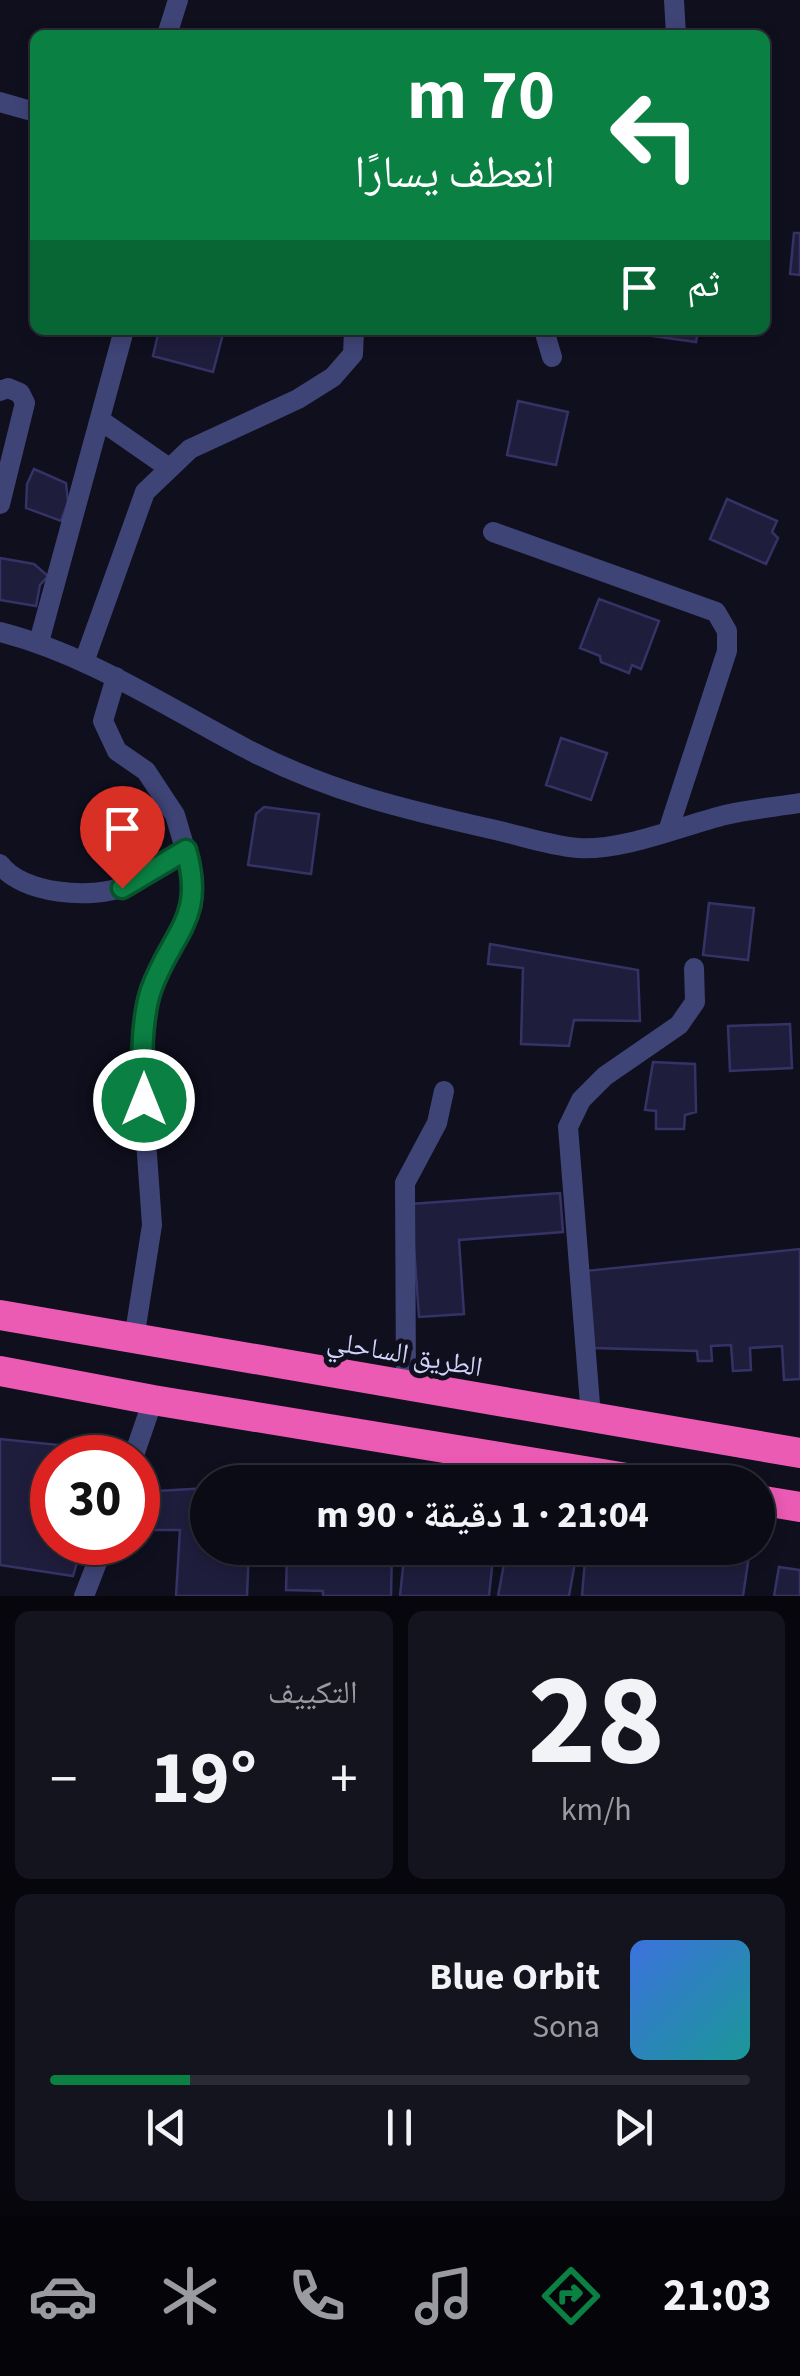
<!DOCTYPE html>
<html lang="ar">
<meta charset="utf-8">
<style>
body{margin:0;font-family:"Source Sans 3","Noto Naskh Arabic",sans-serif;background:#14141f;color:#f1f3f6;direction:rtl;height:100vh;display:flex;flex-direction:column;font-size:38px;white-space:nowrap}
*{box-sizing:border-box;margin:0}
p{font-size:32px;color:#9a9ba1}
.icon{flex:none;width:55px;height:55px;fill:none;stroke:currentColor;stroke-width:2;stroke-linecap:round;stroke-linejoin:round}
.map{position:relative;height:1596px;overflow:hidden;direction:ltr}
.panel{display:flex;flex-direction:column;gap:15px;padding:15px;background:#06060c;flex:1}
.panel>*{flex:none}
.hud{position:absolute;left:30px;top:30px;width:740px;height:305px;border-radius:15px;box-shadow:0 5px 15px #0003,0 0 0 2px #2b2b35;direction:rtl;background:#0b8043;color:#fff;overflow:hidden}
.speed{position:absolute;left:30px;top:1435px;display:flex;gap:20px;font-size:50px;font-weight:700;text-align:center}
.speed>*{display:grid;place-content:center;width:130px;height:130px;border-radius:50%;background:#0b0b16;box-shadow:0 5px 15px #0003,0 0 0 2px #2b2b35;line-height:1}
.speed .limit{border:15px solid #d22;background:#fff;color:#111}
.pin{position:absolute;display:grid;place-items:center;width:85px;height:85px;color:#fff;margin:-102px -42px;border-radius:50% 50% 50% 0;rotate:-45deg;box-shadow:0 0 10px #0007}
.pin .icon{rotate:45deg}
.me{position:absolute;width:110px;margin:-55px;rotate:0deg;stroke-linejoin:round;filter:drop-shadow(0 0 8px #0008)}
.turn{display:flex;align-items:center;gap:35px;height:210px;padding:0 50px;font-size:45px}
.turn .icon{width:130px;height:130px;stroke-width:2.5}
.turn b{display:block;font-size:70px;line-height:85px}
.then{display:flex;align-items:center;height:95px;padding:0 50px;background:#0003;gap:20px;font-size:38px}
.big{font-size:75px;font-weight:700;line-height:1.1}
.panel .tile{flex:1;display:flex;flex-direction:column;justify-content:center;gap:15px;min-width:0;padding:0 35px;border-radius:15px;background:#14141f}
.panel .dial{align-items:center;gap:0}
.dial b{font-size:130px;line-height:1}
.song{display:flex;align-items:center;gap:30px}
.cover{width:120px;height:120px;border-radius:15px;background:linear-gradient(135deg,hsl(220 70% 55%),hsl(180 70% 35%))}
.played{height:10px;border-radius:5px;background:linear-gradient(90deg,#0b8043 20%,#2b2b35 20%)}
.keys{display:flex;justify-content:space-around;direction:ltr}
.heat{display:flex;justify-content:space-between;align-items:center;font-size:55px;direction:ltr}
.panel .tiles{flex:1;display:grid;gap:15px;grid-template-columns:1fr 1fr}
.tile:last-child{grid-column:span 2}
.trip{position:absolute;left:190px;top:1465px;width:585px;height:100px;border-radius:50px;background:#0b0b16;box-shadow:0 5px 15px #0003,0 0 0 2px #2b2b35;font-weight:700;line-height:100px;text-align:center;direction:rtl}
.tab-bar{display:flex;height:160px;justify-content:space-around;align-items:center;background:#040409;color:#9a9ba1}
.tab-bar .icon{width:70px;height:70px}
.tab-bar .current{color:#0b8043}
.tab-bar b{font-size:45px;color:#f1f3f6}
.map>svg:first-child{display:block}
</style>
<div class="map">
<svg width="800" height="1596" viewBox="0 0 800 1596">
<rect width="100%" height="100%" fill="#0f0f1e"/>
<path fill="#1f1d3c" stroke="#353266" stroke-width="2.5" d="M794 233H800V275L790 274Z
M159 330H224L213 372 153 356Z
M632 330H698L696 342 631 333Z
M518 401 568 412 556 465 507 455Z
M34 469 66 483 68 502 61 521 26 508 27 484Z
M727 499 777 521 772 532 778 538 766 564 710 539Z
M0 558 34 564 48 576 40 585 36 606 0 600Z
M599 599 659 621 641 669 632 665 629 673 601 662 600 656 580 648Z
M561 738 607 753 591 800 546 785Z
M264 807 319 814 311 874 248 865 256 814Z
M709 903 754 908 748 960 703 955Z
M490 944 638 970 640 1021 574 1020 569 1046 521 1044 523 968 488 964Z
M790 1024 792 1068 730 1071 728 1026Z
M653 1062 695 1064 696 1112 685 1115 684 1129H656V1111L645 1110Z
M560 1193 563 1232 459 1240 464 1314 419 1317 411 1204Z
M800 1249V1379L784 1380 782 1346 750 1348 751 1370 733 1371 731 1345 711 1346 712 1361H698L697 1351 594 1348 585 1271Z
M0 1439 108 1450 106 1458H52V1542H83L73 1576 0 1565Z
M208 1488V1548H249L247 1596H176L180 1530H153L157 1491Z
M256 1548H392L391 1596H323V1591L286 1590 287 1554 256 1553Z
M405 1548H494L489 1596H400Z
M507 1548 577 1551 569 1596H498Z
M586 1548 665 1549 749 1556 743 1596H582Z
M779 1567 800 1570V1596H774Z"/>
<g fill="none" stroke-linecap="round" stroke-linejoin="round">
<path stroke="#3f4477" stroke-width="20" d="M674 0 676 35
M167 35 178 0
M0 102 35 112
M544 330 552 357
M0 391 8 388 20 393 25 403 0 504
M100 420 169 468
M493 532 716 612 727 631V651L668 831
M0 632C89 655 165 706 245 748 330 793 412 811 504 832 528 838 553 846 578 848 623 851 681 826 725 815 750 809 775 807 800 803
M39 642 124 330
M84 662 145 492 190 449 298 399 333 377 353 354 354 330
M116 677 103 721 117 751 146 771 175 815 194 879 193 904 150 993 141 1070 152 1225 134 1339
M0 864C21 894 93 900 125 886 146 877 166 862 186 851
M406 1386 405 1183 437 1123 444 1091
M591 1417 568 1127 581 1100 605 1076 679 1025 695 1002 694 968
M133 1458 153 1400
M84 1596 105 1542"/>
<path stroke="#eb5ab3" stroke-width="30" d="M0 1315 800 1453
M0 1371 153 1400 651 1482
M758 1500 800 1507"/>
</g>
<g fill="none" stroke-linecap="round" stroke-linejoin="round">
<defs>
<path id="route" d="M122 888 186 850C206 920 172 931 151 990 141 1020 141 1069 144 1100"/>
</defs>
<use href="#route" stroke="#07532c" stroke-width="25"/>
<use href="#route" stroke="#0b8043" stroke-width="18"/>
</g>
<g text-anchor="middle" stroke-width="10" stroke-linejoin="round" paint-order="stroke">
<g font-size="28" fill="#d1d2f9" stroke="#0f0f1e">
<text transform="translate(405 1353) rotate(10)" y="10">الطريق الساحلي</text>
</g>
</g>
</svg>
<div class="speed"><div class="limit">30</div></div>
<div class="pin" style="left:122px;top:888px;background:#d93025"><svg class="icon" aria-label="arrive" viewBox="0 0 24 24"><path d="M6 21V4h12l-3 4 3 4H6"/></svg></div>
<svg class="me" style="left:144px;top:1100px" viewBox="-20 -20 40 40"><circle r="17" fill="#0b8043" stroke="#fff" stroke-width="3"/><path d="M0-11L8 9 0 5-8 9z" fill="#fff"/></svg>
<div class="trip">21:04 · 1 دقيقة · 90 m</div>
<div class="hud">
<div class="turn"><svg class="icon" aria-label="left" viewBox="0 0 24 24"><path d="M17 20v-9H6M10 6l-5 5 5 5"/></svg><div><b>70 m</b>انعطف يسارًا</div></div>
<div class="then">ثم<svg class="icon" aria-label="arrive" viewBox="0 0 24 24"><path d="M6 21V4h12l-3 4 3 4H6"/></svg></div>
</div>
</div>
<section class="panel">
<div class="tiles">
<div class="tile dial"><b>28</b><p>km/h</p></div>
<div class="tile"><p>التكييف</p>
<div class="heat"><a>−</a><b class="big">19°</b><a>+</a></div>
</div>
<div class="tile">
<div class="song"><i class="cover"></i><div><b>Blue Orbit</b><p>Sona</p></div></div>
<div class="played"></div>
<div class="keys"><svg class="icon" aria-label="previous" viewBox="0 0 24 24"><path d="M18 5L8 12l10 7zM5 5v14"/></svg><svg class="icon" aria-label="pause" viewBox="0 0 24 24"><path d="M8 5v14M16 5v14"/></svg><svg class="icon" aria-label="next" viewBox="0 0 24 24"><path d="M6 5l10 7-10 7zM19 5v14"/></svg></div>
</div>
</div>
</section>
<nav class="tab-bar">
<b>21:03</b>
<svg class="icon current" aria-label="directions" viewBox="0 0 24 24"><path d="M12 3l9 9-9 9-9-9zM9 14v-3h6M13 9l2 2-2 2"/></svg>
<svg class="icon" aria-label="music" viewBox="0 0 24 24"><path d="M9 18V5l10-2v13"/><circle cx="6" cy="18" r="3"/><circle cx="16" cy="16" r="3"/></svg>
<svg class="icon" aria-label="phone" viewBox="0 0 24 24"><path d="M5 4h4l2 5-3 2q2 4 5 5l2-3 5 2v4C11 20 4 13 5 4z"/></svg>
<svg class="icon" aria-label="climate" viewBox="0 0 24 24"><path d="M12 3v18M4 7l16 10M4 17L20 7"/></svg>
<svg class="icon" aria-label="car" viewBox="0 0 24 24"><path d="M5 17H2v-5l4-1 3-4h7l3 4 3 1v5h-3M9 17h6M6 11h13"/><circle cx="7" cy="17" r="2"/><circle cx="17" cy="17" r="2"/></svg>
</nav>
